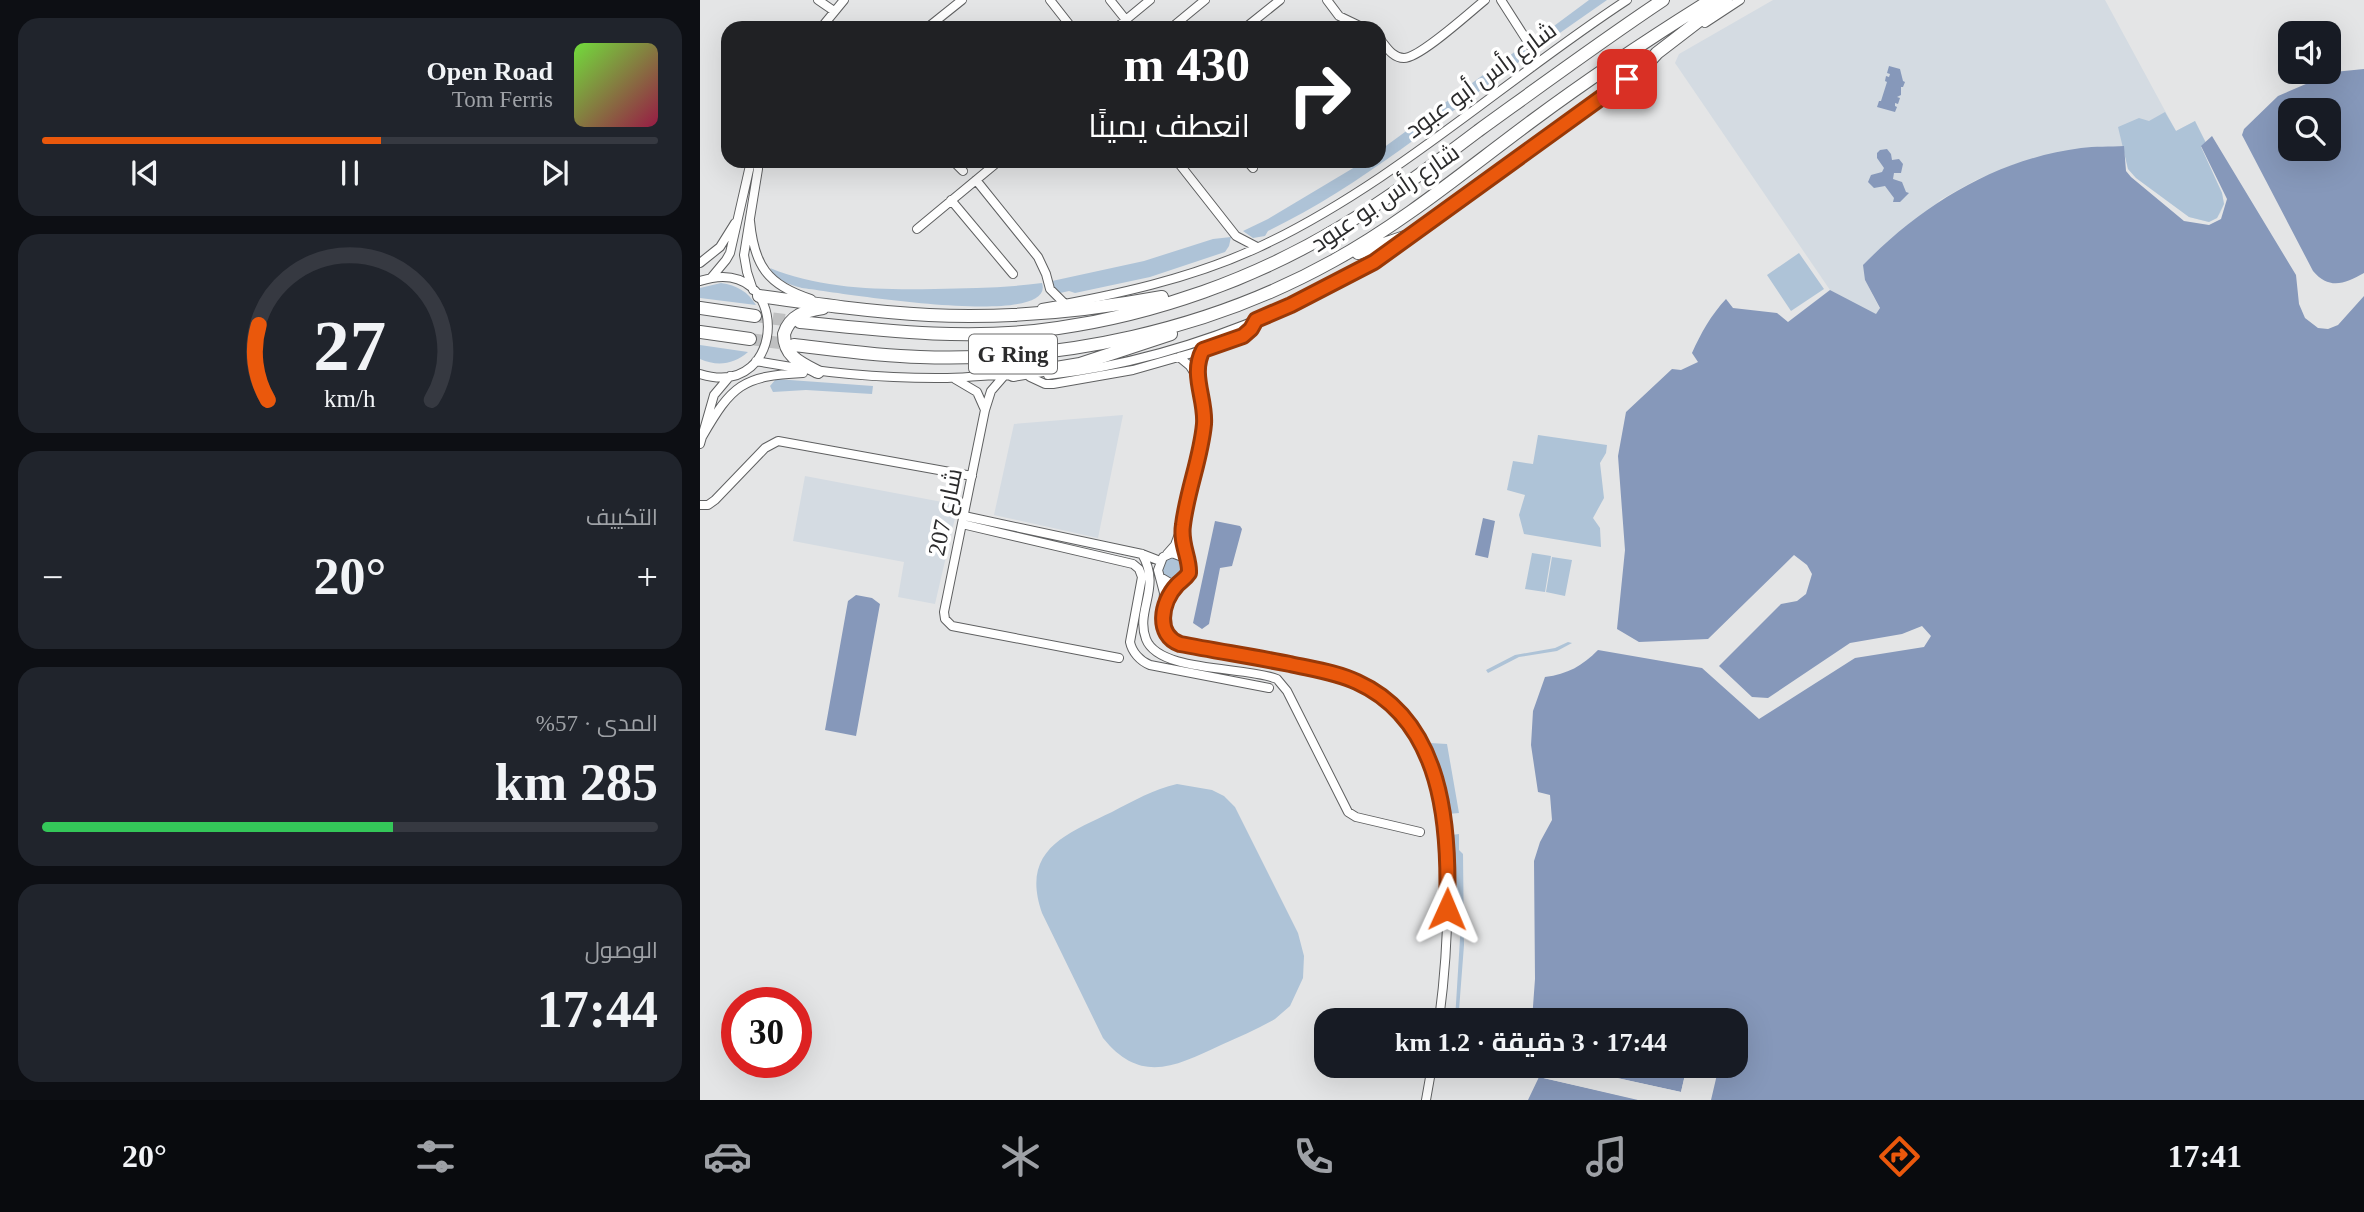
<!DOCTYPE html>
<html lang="ar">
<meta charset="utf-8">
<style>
body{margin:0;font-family:"Times New Roman",Cairo,serif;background:#20242c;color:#f1f3f6;direction:rtl;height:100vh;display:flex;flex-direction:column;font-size:26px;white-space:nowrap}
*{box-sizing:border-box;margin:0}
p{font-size:23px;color:#9ea1a6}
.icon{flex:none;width:38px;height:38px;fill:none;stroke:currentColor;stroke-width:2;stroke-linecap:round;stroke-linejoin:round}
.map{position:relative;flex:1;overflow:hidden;direction:ltr}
.side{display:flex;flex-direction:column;gap:18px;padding:18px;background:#0d0f14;width:700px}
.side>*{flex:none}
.hud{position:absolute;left:21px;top:21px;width:665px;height:147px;border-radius:21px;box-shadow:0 7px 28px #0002;direction:rtl;background:#202124;color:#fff;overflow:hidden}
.controls{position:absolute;left:1578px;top:21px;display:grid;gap:14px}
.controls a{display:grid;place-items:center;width:63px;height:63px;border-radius:14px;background:#171b24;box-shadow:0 7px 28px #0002;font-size:35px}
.speed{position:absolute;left:21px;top:987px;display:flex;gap:14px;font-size:35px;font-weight:700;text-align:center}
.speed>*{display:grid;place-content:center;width:91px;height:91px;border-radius:50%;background:#171b24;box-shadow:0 7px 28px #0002;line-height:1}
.speed .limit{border:10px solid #d22;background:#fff;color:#111}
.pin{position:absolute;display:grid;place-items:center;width:60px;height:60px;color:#fff;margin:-30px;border-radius:14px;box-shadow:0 4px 10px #0006}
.me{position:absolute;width:77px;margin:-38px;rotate:1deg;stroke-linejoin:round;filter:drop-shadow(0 0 5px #0008)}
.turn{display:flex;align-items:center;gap:24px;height:147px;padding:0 21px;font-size:32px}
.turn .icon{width:91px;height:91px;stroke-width:2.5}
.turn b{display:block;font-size:49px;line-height:60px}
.big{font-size:52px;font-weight:700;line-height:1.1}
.side .tile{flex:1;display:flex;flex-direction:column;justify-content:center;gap:10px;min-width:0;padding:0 24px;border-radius:21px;background:#20242c}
.side .dial{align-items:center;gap:0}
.dial svg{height:182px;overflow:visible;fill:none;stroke:#363941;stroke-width:7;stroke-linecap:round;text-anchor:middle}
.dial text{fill:#f1f3f6;stroke:none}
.song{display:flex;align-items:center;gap:21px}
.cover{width:84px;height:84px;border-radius:10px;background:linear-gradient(135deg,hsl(100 70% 55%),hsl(340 70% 35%))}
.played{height:7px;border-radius:4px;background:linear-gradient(90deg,#ea580c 55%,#363941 55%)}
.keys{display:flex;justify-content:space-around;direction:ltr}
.heat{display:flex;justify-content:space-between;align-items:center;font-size:38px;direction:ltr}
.charge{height:10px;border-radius:5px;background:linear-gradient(90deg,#34c759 57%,#363941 0)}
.trip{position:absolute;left:614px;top:1008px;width:434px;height:70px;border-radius:21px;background:#171b24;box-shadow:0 7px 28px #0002;font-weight:700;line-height:70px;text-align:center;direction:rtl}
.dock{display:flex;height:112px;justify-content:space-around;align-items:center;background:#090b0e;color:#9ea1a6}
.dock .icon{width:49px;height:49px}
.dock .active{color:#ea580c}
.dock b{font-size:32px;color:#f1f3f6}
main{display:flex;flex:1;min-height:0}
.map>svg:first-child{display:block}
</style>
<main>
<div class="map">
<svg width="1664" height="1100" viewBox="0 0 1664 1100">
<rect width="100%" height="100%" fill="#e4e5e6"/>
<path fill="#d4dbe2" d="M1073 0H1405L1476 131 1495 121 1506 143 1501 147 1522 193 1524 204 1521 212 1517 218 1509 222 1489 217 1436 178 1428 169 1423 146 1315 164 1276 180 1240 200 1165 280 1180 309 1176 315 1130 290 975 63 979 54Z
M423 415 398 538 294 515 314 424Z
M105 476 258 505 235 604 198 597 204 562 93 541Z"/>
<path fill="#aec3d7" d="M889 0H907L844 44 835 40Z
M820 48H824L827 54 823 59C740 119 661 186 568 231L565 236 553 238 543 231 568 219 665 161H679V151Z
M1465 112 1476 131 1495 121 1506 143 1501 147 1522 193 1524 204 1517 218 1509 222 1489 217 1436 178 1428 169 1418 127 1439 118 1449 121Z
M531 237 529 246 525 252 450 277 375 293 369 291 360 293 355 290 352 281 444 261 513 239Z
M1099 253 1124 289 1091 311 1067 275Z
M70 268C120 289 181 290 235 289 271 288 305 288 342 283 358 331 129 291 102 288 90 285 75 280 70 268Z
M21 283C37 285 48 292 56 305L0 298V288Z
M0 345 48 352C34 364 18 367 0 359Z
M76 379 173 386 172 394 106 390 73 392 70 386Z
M838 435 907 445 906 453 900 463 904 498 893 518 900 528 901 547 824 534 819 515 825 495 807 490 813 461 833 464Z
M832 553 851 556 845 592 825 589Z
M852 557 872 560 865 596 846 592Z
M462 568a11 11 0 1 1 22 0a11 11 0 1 1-22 0Z
M868 642 872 643 857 651 819 657 788 673 786 670 815 655 855 648Z
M730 743 747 744 759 813 748 814 740 769Z
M477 784 512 790 524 796 535 807 598 933 604 956 603 978 590 1006 575 1019C558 1029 539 1037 521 1045 476 1066 441 1085 403 1038L342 913C320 850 366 834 412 812 433 801 454 789 477 784Z
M759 834V850L763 854 764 945 759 1010 758 1020H755L762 906 754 895 751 835Z"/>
<path fill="#8698ba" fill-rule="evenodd" d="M1189 66 1200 69 1203 81 1205 82 1203 87H1201V95L1197 97 1200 98 1198 104 1195 103V106L1197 107 1195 112 1177 107 1179 101H1181L1187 82 1185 81 1186 76 1189 77 1190 74 1187 73Z
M1664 69V273C1645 284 1629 290 1613 271L1542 135 1544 129 1578 96 1634 72ZM1591 110H1629V149H1591Z
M1512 136 1596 275 1599 304 1605 318 1618 328 1628 329 1638 325 1664 296V1100H1011L1019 1066H1036V1020H832L835 979 834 861 840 842 852 820 850 795 838 792 831 745 833 711 845 677C868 674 882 666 898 650L1002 668 1059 719 1155 658 1224 647 1231 636 1222 626 1202 634 1150 643 1068 698 1052 697 1019 666 1081 604 1097 601 1106 594 1112 574 1107 565 1094 555 1008 639 939 642 917 629 925 550 918 456 926 412 972 369 981 370 998 362 992 353C1001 333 1011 315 1026 299L1033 308 1077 313 1088 322 1130 290 1176 314 1180 308 1165 280 1163 265C1222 205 1296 159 1381 148 1395 146 1410 147 1424 146L1426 171 1431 177 1484 221 1509 225 1521 219 1527 199 1501 146Z
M1187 149 1191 154 1192 160 1199 159 1203 164 1201 173H1194L1193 179 1202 182 1206 192 1209 193 1200 202H1193L1194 198 1185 186 1174 188 1168 182 1171 175 1182 172 1184 168 1177 158V153L1180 150Z
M783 518 795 521 788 558 775 555Z
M515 521 540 526 542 529 532 566 520 568 509 624 502 629 493 623Z
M156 595 172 598 180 604 156 736 125 730 148 601Z
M910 1066H987L981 1092 908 1076Z
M839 1077 938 1100H828Z"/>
<path fill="#e4e5e6" d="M907 1066H910L908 1076 981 1092 987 1066H990L984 1093 981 1096 907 1079 904 1075Z
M836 1074 938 1097 941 1100 839 1077Z"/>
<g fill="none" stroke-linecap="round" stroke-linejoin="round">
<path stroke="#bfc0c1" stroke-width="12" stroke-dasharray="12 6" stroke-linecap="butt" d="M55 316 99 322
M50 339 94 345"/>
<defs>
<path id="minor" d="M118 0 134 11
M350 0 372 28
M410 0 426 20
M627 0 639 16 664 28
M801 0 833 50 832 67
M1005 23 1040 0
M121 28 144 0
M227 28 262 0
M416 28 450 0
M471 28 505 0
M545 28 580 0
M679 38C686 46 692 58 704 58 720 58 770 12 785 0
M253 161 263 171
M477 161 536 236 557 247
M547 161 553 168
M276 180 338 257 346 274 350 289 365 304
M251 200 313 274
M50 221C54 265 67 285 111 299
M217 229 299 161
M0 263 20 247 35 223
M11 278 26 260 30 253 51 161
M0 281C91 251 90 402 0 374
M53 290 47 272 44 255 58 169 57 161
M342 308C415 295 490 279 557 248 691 186 803 81 927 0
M479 357 490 366 497 377
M56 361C116 372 175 378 236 378 263 379 291 373 317 376
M348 375C463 362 572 320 672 264 707 244 739 217 772 193 832 150 892 106 951 61
M304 376 291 391 285 410 244 612 245 619 252 626 419 658
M330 377 345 384H353L433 370 503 350 543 336 551 329 556 320
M255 379 277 392 285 410
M2 437C32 385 42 376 103 373
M0 444 14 395 30 376
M0 505H8L15 500 65 448 78 441 272 476
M264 516 442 554 460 561
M262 524 433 564 439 569 442 577 430 642C432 652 440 661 450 665L569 688
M442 554C462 588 435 610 446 639 459 673 546 666 577 679L587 691 648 812 656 817 720 832
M467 554 475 545 482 526 503 432 504 406 497 367 503 350
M460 577 472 584 483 581 489 568 485 558 472 553 463 557 458 570 464 593 462 623 467 636 473 641C489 648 508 649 525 652 567 660 610 665 650 679 684 691 711 719 726 750 736 771 739 795 742 818 751 885 748 953 739 1020
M726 1100 732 1066"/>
<path id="highway" d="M948 63 957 53 1026 0
M658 253 716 233
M59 296C115 304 172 312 229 315 307 319 386 311 462 297
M0 308 55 316
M100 322C185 331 272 341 358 328 456 314 554 279 639 228 688 199 733 165 778 131 839 87 900 42 963 0
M0 332 50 339
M94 345C136 350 178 356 220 357 361 362 509 330 633 261 704 222 767 169 832 121 890 78 950 38 1011 0
M118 372C100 363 84 356 84 334 90 315 105 311 123 308
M313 375 380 364 471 334"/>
</defs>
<use href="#minor" stroke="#5f6061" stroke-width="10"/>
<use href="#highway" stroke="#5f6061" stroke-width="14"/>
<use href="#minor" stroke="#fff" stroke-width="8"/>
<use href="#highway" stroke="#fff" stroke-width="12"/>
</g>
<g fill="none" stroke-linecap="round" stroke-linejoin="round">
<defs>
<path id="route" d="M747 909C750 826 743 721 657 682 636 672 612 669 590 664 554 657 517 651 480 644 455 635 461 602 477 585 481 581 485 579 489 573 490 558 480 544 483 525 487 491 501 458 504 424 506 399 490 374 503 350L543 336 551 329 556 320 591 305 674 262 927 79"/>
</defs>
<use href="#route" stroke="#983908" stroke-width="18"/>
<use href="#route" stroke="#ea580c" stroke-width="12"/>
</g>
<g text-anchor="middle" stroke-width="7" stroke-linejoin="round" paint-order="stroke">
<rect fill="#fff" stroke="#6b6b6b" stroke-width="2" x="269" y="334.5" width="88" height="39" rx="5"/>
<g font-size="23" font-weight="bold" fill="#2b2b2c">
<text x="313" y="362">G Ring</text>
</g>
<g font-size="24" fill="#2b2b2c" stroke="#fff">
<text transform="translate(781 80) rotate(-36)" y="8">شارع رأس أبو عبود</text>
<text transform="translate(685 198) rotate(-34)" y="8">شارع رأس بو عبود</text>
<text transform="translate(245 512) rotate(-78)" y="8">شارع 207</text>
</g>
</g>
</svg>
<div class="controls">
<a><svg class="icon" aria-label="sound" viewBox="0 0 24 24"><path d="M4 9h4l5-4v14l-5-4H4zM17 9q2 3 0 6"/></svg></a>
<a><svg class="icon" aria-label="search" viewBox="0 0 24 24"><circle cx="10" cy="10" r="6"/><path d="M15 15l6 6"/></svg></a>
</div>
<div class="speed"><div class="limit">30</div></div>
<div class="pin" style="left:927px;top:79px;background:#d93025"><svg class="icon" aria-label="arrive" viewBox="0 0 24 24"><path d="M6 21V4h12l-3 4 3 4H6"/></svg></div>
<svg class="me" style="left:747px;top:909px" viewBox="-20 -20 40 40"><path d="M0-17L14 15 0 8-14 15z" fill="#ea580c" stroke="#fff" stroke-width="4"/></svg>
<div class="trip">17:44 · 3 دقيقة · 1.2 km</div>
<div class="hud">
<div class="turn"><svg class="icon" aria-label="right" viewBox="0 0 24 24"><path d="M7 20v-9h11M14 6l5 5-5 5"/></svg><div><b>430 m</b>انعطف يمينًا</div></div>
</div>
</div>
<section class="side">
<div class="tile">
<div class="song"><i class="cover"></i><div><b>Open Road</b><p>Tom Ferris</p></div></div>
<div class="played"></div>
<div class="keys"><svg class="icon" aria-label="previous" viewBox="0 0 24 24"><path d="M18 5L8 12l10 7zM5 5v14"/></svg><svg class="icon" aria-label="pause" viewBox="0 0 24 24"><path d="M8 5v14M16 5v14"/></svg><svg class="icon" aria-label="next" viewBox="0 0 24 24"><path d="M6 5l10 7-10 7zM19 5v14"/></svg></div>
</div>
<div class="tile dial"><svg viewBox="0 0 100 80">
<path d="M14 69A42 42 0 1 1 86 69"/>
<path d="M14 69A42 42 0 0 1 10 36" stroke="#ea580c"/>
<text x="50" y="56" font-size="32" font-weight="700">27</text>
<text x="50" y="72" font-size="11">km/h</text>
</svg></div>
<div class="tile"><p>التكييف</p>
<div class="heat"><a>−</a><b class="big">20°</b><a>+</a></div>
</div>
<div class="tile"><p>المدى · 57%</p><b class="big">285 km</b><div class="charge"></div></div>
<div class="tile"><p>الوصول</p><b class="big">17:44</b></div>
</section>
</main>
<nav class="dock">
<b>17:41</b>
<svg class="icon active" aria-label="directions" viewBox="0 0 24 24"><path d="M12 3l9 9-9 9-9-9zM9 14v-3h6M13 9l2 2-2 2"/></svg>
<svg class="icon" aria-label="music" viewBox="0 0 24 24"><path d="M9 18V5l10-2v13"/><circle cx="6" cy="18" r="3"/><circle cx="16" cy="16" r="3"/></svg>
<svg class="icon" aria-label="phone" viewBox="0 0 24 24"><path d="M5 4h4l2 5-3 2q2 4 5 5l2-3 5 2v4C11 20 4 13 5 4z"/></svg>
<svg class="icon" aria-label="climate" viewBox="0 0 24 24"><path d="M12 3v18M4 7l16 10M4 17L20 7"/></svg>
<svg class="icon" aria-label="car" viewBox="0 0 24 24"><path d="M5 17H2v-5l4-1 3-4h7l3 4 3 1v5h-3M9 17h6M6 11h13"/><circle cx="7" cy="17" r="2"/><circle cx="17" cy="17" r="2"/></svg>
<svg class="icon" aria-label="filters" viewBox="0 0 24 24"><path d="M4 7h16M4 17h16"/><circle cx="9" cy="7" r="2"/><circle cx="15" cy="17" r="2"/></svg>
<b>20°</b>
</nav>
